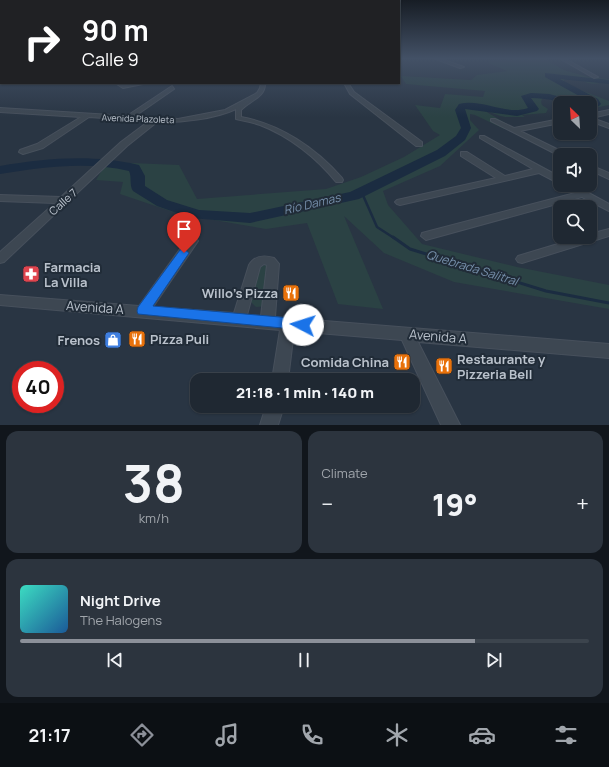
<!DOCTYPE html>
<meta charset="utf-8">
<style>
body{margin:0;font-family:Manrope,sans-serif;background:#2c343e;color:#f1f3f6;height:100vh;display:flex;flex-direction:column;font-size:15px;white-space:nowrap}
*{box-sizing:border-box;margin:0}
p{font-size:13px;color:#a1a6ac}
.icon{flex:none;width:22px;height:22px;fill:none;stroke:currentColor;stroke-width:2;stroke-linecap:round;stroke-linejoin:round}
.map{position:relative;height:425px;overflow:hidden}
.details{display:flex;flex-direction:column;gap:6px;padding:6px;background:#11161c;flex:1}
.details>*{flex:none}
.banner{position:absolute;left:0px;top:0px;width:400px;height:84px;box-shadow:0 1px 3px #0004,0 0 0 1px #3c444d;background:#202124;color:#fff;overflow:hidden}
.needle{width:26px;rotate:335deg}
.buttons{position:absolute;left:553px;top:96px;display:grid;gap:8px}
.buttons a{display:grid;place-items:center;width:44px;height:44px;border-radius:8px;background:#1f2832;box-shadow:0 1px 3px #0004,0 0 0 1px #3c444d;font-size:20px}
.speed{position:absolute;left:12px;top:361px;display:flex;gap:8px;font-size:20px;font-weight:700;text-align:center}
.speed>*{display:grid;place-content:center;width:52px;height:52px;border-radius:50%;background:#1f2832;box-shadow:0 1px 3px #0004,0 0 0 1px #3c444d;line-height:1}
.speed .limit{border:6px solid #d22;background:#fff;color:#111}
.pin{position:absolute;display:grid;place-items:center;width:34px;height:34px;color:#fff;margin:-41px -17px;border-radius:50% 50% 50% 0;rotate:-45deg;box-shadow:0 0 4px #0007}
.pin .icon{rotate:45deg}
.me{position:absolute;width:44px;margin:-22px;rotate:275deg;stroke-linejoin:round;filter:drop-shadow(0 0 3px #0008)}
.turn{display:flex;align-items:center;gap:14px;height:84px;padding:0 16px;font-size:18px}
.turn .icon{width:52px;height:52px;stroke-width:2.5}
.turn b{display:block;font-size:28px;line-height:34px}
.big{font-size:30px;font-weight:800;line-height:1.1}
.details .card{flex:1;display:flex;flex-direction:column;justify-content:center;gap:6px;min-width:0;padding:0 14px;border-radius:12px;background:#2c343e}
.details .dial{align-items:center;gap:0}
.dial b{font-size:52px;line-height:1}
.song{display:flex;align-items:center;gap:12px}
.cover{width:48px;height:48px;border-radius:6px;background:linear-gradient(135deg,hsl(170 70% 55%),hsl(210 70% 35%))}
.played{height:4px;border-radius:2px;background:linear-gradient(90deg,#8c9099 80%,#3c444d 80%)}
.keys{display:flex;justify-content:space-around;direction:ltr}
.heat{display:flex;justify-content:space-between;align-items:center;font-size:22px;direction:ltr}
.details .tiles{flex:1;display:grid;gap:6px;grid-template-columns:1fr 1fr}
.card:last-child{grid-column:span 2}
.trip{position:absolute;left:190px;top:373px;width:230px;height:40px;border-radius:12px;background:#1f2832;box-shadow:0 1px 3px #0004,0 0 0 1px #3c444d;font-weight:800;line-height:40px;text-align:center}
.tab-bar{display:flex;height:64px;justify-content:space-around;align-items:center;background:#0c1014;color:#a1a6ac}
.tab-bar .icon{width:28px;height:28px}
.tab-bar .current{color:#8c9099}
.tab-bar b{font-size:18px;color:#f1f3f6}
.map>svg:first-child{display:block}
</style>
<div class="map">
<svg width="609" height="425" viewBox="0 0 609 425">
<rect width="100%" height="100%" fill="#293543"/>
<path fill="#2b4244" d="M523 58H543L564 70 588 77 609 79V83C601 82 596 85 588 83 580 80 572 76 564 80L565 84 609 101V105L590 109V103H562L546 98 542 99 541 102 542 105 548 109 546 113 522 115 525 117C522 117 508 117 505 117 498 116 492 112 485 111L514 128 504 129 475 115 470 114V120L479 130 440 166 383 191 388 205 422 244 517 267 609 285V309L454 282 384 253 344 216 383 309 338 304 307 223 266 229 179 214 120 194 123 182 96 180 107 162 179 165 197 199 326 189 361 177 404 157 440 135 433 131 415 105 440 108 445 94 483 97 485 91 406 84 401 76 471 80 477 75 507 71 488 63 491 60 524 59Z
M265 265 270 266 266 306 256 307 251 302 257 269Z"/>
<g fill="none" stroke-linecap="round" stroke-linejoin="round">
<path stroke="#1b2c41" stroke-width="2.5" d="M362 193 377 227 394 238"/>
<path stroke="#1b2c41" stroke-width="3" d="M393 237 410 249 546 291 609 303"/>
<path fill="#1b2c41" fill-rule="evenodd" d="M0 60H1V64H0Z
M545 73 609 80V84L560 79 598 99 601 104 599 106 590 108V103H587L590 102 545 77Z
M531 93 549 94 576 101 578 103C562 103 547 98 531 98L539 109 537 111 517 116 465 109 471 128 465 140 445 156 359 199 250 223 191 218 157 206 133 191C129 185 132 177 129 171 87 161 42 167 0 174V166C46 158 93 154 139 165L145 176V186L167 200 199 210 250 213 350 192 437 150 456 136 461 128 455 110 459 104C482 98 506 116 528 108L521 96Z"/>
<defs>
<path id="minor" d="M433 58H438L464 67 460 68Z
M559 58H564L598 77 594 78Z
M0 74H1V76H0Z
M115 83 124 84 148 83 123 88Z
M261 83H265C266 97 249 101 241 110V117C280 124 316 148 342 178L343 180 342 182H336C317 158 289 136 260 125 252 122 244 121 236 119V109C215 119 180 123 157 122L127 146 4 262 0 263V252L55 203 0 201V195L61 197 121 142 149 121 89 117 43 148 23 154 19 152 20 150 37 144 81 117 0 112V108L127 116 172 86 174 89 135 116 178 119 225 110 257 93 260 88Z
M344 83H348L354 92 422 142V146H416L350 94Z
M609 110V114L592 118 609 124V128L590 121V114Z
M491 119H495L514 128 560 119V123L520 131 569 155 560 156 491 121Z
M480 136H484L560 177V184L539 173 400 205 397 204 395 202 397 200 496 178 461 156V152H467L505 176 533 169 480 138Z
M590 165 609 173V179L590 170Z
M563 185H574L609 204V211L582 197 426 240 421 236 422 233 575 193Z
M609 229V236L522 263 518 262 516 259 518 256 581 237H590V234Z
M192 237 196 238 198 241 153 307 234 313 249 265C255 255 264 255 274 258L279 264 275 317 609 344V358L418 342 460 425H441L402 340 294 331 288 380H272L280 330 0 305V295L139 306 188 238ZM264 264 267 265 261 316 247 315 260 267Z
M266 406H284L278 425H260Z"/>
<path id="major" d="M0 78H1V82H0Z"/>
</defs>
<use href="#minor" stroke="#47505c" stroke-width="2"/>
<use href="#major" stroke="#47505c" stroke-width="2"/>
<use href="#minor" fill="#3d4752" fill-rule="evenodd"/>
<use href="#major" fill="#5b6672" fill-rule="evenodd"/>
</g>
<linearGradient id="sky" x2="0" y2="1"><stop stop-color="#171d25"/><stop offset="0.5" stop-color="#435166"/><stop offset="1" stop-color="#435166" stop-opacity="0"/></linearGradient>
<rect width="609" height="117" fill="url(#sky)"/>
<path fill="#1a73e8" stroke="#114b97" d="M184 249 189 253 153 306 303 319 307 321 309 325 307 329 303 330 138 314 137 311 138 307 180 250Z"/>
<defs>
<symbol id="pharmacy-square" viewBox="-11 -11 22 22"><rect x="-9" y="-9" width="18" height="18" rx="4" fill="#e0444e" stroke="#212c38"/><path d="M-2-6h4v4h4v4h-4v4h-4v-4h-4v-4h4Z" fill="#fff"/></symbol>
<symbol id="restaurant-square" viewBox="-11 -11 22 22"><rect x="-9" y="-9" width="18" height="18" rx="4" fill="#e8710a" stroke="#212c38"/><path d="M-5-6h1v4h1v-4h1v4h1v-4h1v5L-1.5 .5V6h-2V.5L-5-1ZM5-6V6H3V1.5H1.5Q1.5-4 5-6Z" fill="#fff"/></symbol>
<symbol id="shop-square" viewBox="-11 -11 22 22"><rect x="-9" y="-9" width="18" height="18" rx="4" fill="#3f7fe0" stroke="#212c38"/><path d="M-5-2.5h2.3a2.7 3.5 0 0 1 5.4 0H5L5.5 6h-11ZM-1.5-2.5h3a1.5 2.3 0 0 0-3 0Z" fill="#fff"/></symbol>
</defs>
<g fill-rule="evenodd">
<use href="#pharmacy-square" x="21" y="264" width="20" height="20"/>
<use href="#restaurant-square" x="281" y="283" width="20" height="20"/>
<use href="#restaurant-square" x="127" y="329" width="20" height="20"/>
<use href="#shop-square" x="103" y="330" width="20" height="20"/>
<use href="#restaurant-square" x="392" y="352" width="20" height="20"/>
<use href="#restaurant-square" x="434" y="356" width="20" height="20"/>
</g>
<g text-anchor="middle" stroke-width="4" stroke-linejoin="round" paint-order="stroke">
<g font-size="9" fill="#bac2cc" stroke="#212c38">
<text transform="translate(138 119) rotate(2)" y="3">Avenida Plazoleta</text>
</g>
<g font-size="11" fill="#bac2cc" stroke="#212c38">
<text transform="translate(63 202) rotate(-42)" y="4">Calle 7</text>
</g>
<g font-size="12" font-style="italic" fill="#758ea9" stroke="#212c38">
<text transform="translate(312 204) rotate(-13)" y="4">Río Damas</text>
<text transform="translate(472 268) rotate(17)" y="4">Quebrada Salitral</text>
</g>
<g font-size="13" font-weight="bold" fill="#bac2cc" stroke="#212c38" text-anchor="start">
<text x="44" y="272">Farmacia<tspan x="44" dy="15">La Villa</tspan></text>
<text x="278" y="298" text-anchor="end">Willo's Pizza</text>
<text x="150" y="344">Pizza Puli</text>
<text x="100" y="345" text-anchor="end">Frenos</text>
<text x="457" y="364">Restaurante y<tspan x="457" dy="15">Pizzeria Bell</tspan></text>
<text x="389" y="367" text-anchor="end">Comida China</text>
</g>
<g font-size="13" fill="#bac2cc" stroke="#212c38">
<text transform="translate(95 307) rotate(4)" y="5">Avenida A</text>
<text transform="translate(438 336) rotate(5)" y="5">Avenida A</text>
</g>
</g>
</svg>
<div class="buttons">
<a><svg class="needle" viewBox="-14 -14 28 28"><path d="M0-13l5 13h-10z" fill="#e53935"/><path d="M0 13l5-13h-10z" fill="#a1a6ac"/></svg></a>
<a><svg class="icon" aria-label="sound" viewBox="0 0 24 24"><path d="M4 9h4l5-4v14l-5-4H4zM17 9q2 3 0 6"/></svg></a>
<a><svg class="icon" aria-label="search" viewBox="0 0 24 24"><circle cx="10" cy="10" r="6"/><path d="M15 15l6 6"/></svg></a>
</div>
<div class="speed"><div class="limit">40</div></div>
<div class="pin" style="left:184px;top:253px;background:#d93025"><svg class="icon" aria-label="arrive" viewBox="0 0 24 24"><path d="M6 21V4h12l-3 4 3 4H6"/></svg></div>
<svg class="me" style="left:303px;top:325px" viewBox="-20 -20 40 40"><circle r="19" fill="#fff"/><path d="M0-13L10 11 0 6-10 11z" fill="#1a73e8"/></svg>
<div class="trip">21:18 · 1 min · 140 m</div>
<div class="banner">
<div class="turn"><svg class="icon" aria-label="right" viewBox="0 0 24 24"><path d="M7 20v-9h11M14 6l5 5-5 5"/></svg><div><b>90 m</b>Calle 9</div></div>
</div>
</div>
<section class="details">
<div class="tiles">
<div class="card dial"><b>38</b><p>km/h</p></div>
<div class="card"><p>Climate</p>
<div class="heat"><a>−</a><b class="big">19°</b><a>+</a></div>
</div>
<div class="card">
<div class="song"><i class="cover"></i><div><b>Night Drive</b><p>The Halogens</p></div></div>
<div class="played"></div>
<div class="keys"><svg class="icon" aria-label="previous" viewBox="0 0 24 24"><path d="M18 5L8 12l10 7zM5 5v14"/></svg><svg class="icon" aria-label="pause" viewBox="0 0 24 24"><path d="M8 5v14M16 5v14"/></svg><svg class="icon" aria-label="next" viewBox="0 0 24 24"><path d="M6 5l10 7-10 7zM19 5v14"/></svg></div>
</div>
</div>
</section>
<nav class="tab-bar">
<b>21:17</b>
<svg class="icon current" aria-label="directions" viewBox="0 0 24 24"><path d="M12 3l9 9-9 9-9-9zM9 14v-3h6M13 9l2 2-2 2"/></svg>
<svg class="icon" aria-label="music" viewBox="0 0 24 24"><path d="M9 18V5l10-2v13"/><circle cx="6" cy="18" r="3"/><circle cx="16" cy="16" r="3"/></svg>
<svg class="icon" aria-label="phone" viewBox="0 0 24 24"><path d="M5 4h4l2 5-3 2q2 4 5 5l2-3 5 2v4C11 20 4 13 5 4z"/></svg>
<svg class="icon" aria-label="climate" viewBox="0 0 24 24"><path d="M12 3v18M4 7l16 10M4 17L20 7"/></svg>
<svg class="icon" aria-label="car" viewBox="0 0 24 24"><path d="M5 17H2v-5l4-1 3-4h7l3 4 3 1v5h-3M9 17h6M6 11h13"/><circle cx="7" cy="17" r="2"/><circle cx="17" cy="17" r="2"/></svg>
<svg class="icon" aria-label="filters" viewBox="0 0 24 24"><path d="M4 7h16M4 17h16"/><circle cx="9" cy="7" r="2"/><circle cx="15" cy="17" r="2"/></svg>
</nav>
